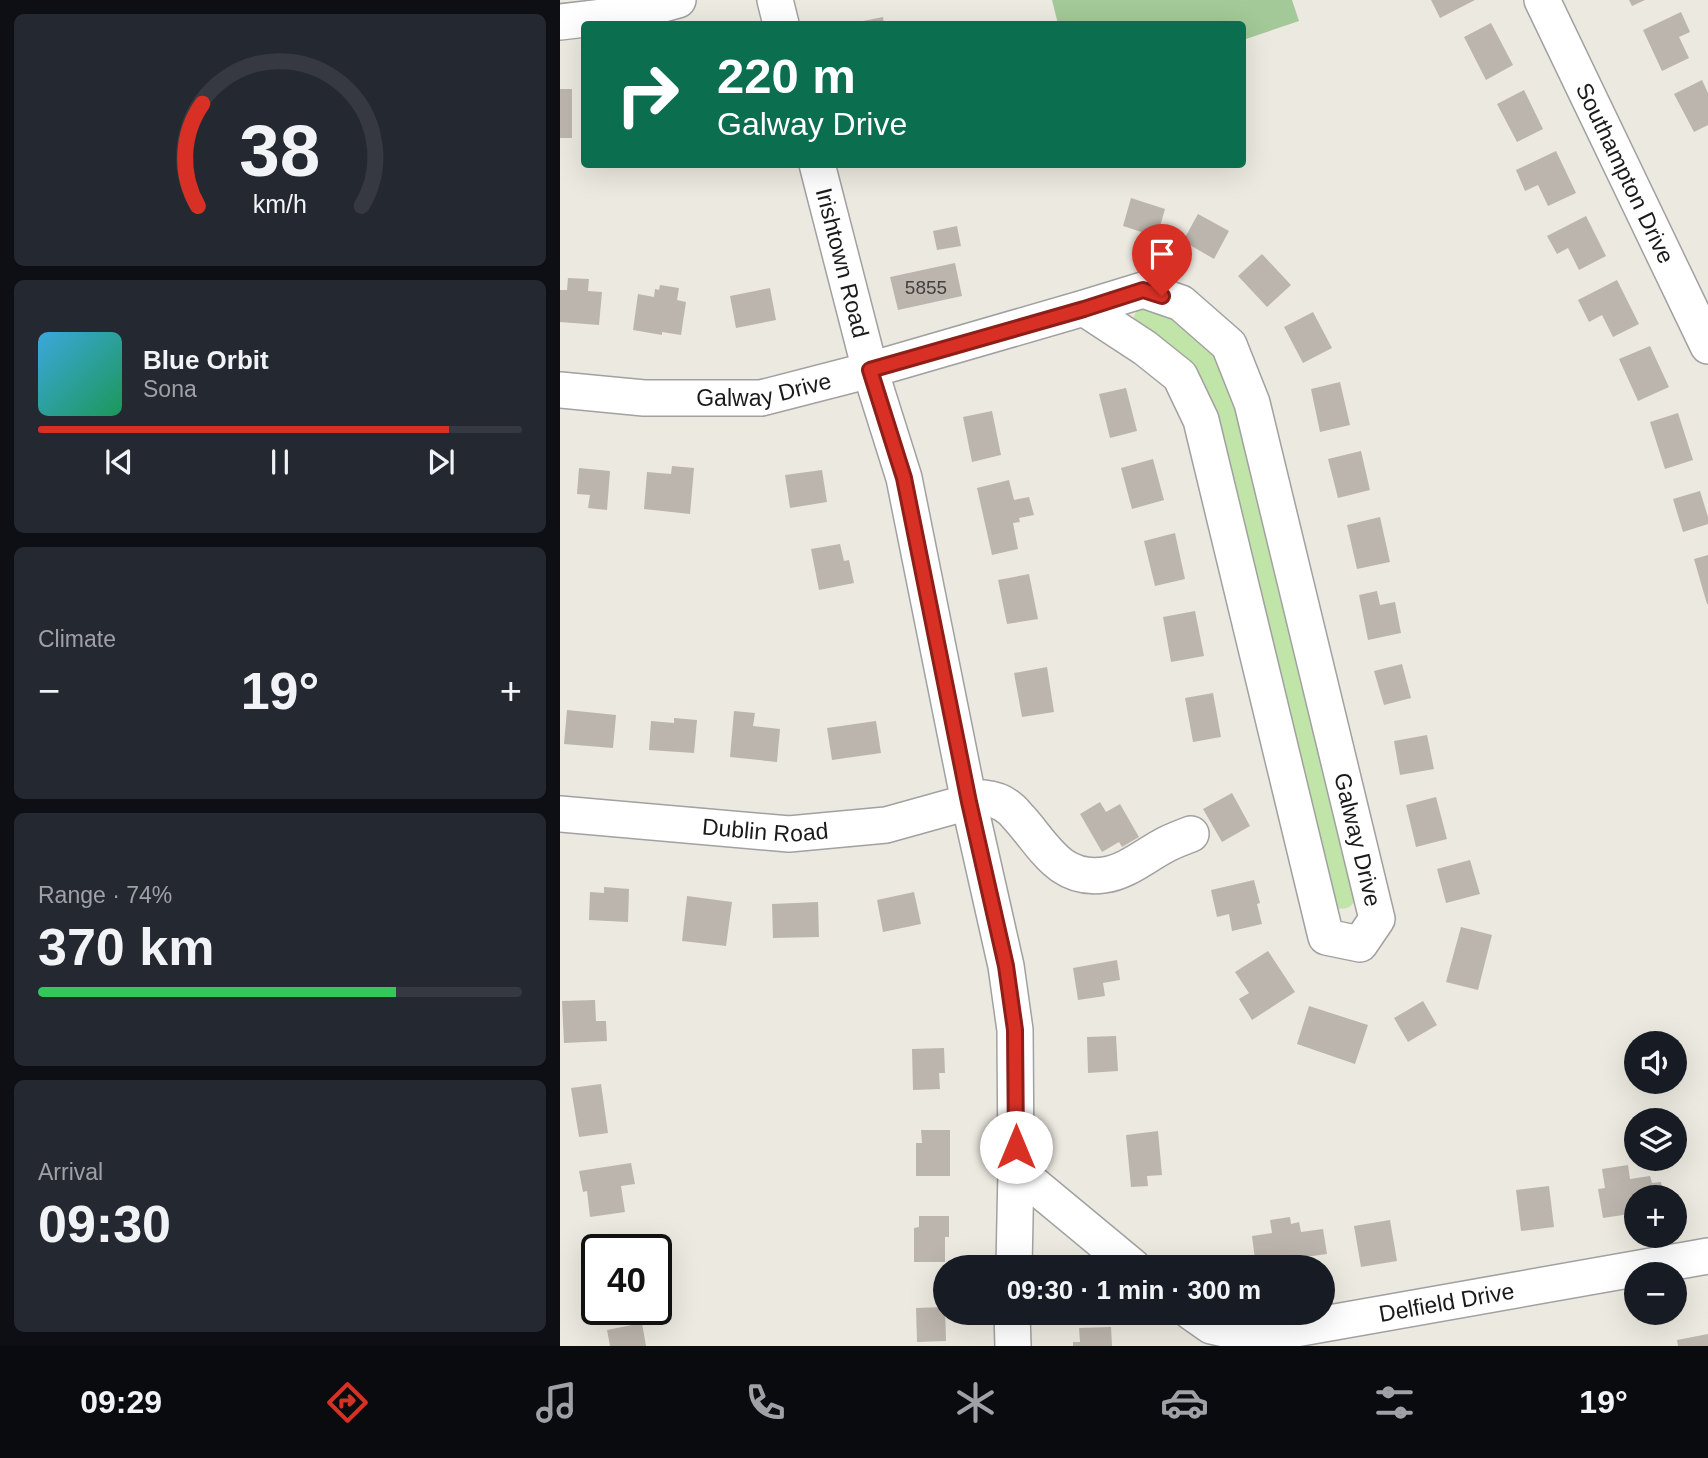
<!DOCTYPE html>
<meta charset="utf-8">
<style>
body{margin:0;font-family:Arial,sans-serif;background:#242831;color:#f1f3f6;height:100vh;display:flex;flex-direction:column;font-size:26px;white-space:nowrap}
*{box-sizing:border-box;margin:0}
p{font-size:23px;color:#9ea1a6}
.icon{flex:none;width:38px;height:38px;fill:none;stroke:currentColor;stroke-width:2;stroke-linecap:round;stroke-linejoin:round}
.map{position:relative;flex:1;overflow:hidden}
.drawer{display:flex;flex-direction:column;gap:14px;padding:14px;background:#0d0f14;width:560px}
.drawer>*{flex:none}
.hud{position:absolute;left:21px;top:21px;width:665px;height:147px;border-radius:7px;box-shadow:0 7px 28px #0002;background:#0b6e4f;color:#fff;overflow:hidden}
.buttons{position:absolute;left:1064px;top:1031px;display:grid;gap:14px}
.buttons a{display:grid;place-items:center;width:63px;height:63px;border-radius:50%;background:#171b24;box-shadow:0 7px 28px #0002;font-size:35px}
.speed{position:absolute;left:21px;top:1234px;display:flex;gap:14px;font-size:35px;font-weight:700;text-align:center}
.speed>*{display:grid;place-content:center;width:91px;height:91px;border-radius:50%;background:#171b24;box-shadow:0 7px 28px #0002;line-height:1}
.speed .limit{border:4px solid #111;border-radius:10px;background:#fff;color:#111}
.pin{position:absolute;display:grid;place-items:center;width:60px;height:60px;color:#fff;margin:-72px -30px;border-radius:50% 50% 50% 0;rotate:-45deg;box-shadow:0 0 7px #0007}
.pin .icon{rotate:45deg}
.me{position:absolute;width:77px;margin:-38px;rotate:0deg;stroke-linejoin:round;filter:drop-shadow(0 0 5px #0008)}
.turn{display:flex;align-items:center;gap:24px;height:147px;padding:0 21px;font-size:32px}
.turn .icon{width:91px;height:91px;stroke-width:2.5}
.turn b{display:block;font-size:49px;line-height:60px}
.big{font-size:52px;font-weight:600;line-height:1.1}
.drawer .widget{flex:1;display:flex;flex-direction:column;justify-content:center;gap:10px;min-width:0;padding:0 24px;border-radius:10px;background:#242831}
.drawer .dial{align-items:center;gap:0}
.dial svg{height:182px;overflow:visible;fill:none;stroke:#363941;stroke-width:7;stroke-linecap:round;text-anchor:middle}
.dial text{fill:#f1f3f6;stroke:none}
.song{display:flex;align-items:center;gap:21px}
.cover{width:84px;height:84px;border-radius:10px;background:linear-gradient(135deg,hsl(200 70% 55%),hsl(150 70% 35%))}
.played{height:7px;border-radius:4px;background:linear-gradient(90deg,#d93025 85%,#363941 85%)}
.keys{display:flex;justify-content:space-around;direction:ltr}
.heat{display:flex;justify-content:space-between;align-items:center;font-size:38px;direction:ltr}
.charge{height:10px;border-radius:5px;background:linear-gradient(90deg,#34c759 74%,#363941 0)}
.trip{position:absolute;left:373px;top:1255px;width:402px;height:70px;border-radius:35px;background:#171b24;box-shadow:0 7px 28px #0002;font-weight:600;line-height:70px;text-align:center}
.tab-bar{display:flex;height:112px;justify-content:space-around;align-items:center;background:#090b0e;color:#9ea1a6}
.tab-bar .icon{width:49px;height:49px}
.tab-bar .on{color:#d93025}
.tab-bar b{font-size:32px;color:#f1f3f6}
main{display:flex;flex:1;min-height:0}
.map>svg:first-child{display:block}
</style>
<main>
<section class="drawer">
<div class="widget dial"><svg viewBox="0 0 100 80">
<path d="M14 69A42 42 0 1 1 86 69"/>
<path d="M14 69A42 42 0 0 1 16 24" stroke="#d93025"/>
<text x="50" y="56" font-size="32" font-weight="700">38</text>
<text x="50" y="72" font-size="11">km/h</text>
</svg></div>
<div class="widget">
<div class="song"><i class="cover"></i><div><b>Blue Orbit</b><p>Sona</p></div></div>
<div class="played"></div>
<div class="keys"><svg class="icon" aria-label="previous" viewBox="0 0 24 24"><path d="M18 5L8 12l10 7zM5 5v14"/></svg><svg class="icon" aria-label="pause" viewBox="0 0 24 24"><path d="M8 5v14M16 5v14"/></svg><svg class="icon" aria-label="next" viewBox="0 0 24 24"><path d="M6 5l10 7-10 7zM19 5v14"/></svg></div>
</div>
<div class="widget"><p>Climate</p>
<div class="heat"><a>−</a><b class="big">19°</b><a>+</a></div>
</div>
<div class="widget"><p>Range · 74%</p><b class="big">370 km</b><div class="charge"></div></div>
<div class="widget"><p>Arrival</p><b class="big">09:30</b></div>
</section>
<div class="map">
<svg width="1148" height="1346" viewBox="0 0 1148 1346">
<rect width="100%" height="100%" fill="#ece9e0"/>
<path fill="#c1e4a8" d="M598 302 668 363 798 896C790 911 782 912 768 903L650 415 575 325 574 316 578 308Z"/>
<path fill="#a2c997" d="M492 0H732L739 21 683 40 682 24H498Z"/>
<path fill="#bcb5ad" d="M871 0H915L880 18Z
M1069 0H1085L1072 6Z
M1121 12 1130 32 1119 37 1129 58 1102 71 1083 30Z
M323 17 324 24H293V23Z
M931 23 953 65 926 80 904 37Z
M1142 80 1148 93V125L1134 132 1114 94Z
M0 89H12V138H0Z
M964 90 983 129 957 142 937 104Z
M996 151 1016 193 988 206 978 185 965 191 956 170Z
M571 198 605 209 597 237 563 226Z
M638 214 669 231 654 259 623 241Z
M1026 216 1046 256 1019 270 1008 248 997 254 987 236Z
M397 226 401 246 377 250 373 231Z
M702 254 731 285 707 307 678 276Z
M395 263 402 296 338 310 330 277Z
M8 278 29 279 28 291 42 292 39 325 0 322V290H7Z
M1057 280 1079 324 1053 337 1042 315 1029 322 1018 300Z
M100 285 119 288 117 300 126 302 121 335 102 332V335L73 330 78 294 94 297 95 289 99 290Z
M210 288 216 320 176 328 170 296Z
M753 312 772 348 743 363 724 327Z
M1090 346 1109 387 1078 401 1059 359Z
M780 382 790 425 760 432 751 389Z
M566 388 577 431 550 438 539 394Z
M432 411 441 455 412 462 403 417Z
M1118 413 1133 460 1105 469 1090 422Z
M801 451 810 490 778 498 768 459Z
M593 459 604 500 572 509 561 468Z
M112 466 134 468 130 514 84 509 87 472 111 474Z
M19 468 50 471 47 510 28 508 30 495 17 494Z
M262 470 267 502 230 508 225 475Z
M449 480 454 500 469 497 474 515 459 518 460 522 453 523 458 549 432 555 417 488Z
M1140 491 1148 517V524L1123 532 1113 499Z
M820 517 830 562 797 569 787 525Z
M615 533 625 579 595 586 584 541Z
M280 544 284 561 289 560 294 583 259 590 251 549Z
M1148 555V604H1147L1134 559Z
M469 574 478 619 447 624 438 580Z
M817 591 820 605 835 602 841 633 808 640 799 595Z
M635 611 644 656 611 662 603 617Z
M842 664 851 698 824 705 814 671Z
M487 667 494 712 462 717 454 673Z
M653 693 661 737 633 742 625 698Z
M7 710 56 715 53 748 4 744Z
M174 711 195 713 193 726 220 729 217 762 170 757Z
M114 718 137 720 134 753 89 750 91 721 114 723Z
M316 721 321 753 272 760 267 728Z
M867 735 874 769 840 775 834 741Z
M672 793 690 826 662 842 643 809Z
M876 797 887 839 856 847 846 805Z
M540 802 546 812 560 804 579 837 562 847 559 842 542 852 520 814Z
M910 860 920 894 886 903 877 869Z
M694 880 700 903 697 904 702 924 672 931 669 914 657 917 651 890Z
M44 887 69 889 68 922 29 920 30 892 44 893Z
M354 892 361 924 323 932 317 900Z
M127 896 172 902 166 946 122 941Z
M258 902 259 937 213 938 212 904Z
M901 927 932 935 918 990 886 982Z
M708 951 735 992 692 1020 679 999 689 993 675 972Z
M557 960 560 980 543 983 545 996 518 1000 513 968Z
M35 1000 36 1021H46L47 1041 4 1043 2 1001Z
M863 1001 877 1025 848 1042 834 1018Z
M749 1006 808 1025 795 1064 737 1044Z
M556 1036 558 1071 528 1073 527 1037Z
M384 1048 385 1073H379L380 1089 353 1090 352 1049Z
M41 1084 48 1133 19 1137 11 1088Z
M361 1130H390V1176H356V1143H362Z
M598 1131 602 1175 587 1176 588 1186 571 1187 566 1135Z
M71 1163 75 1184 61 1186 65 1212 30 1217 27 1191 23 1192 19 1171Z
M1068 1165 1070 1179 1090 1176 1092 1183 1101 1182 1103 1197H1076V1213L1043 1218 1038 1189 1045 1188 1042 1169Z
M989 1186 994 1227 961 1231 956 1190Z
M359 1216H389V1237H385V1262H354V1228L359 1227Z
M730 1217 731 1224 739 1222 741 1232 763 1229 767 1254 745 1257 746 1260 696 1267 692 1236 712 1233 710 1220Z
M830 1220 837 1261 801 1267 794 1226Z
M385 1307 386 1341 357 1342 356 1308Z
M82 1323 86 1346H50L47 1330Z
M551 1327 552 1346H513V1342H520L519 1328Z
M1148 1334V1346H1118L1117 1340Z"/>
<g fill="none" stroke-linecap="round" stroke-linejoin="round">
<defs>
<g id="minor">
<path d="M215 0 221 24"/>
<path id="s1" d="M982 0 1148 346"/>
<path d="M0 22 68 14 118 0"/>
<path id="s2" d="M257 164 310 370 344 478 409 802 446 966 455 1030 456 1170 454 1267"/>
<path id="s3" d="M0 390 84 398H201L310 370 524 308 583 290 621 303 669 345 692 403 817 919 800 944 766 937 641 420 620 376 585 348 524 308"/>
<path id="s4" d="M0 814 229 834 326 825 423 798C433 799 441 801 448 807 453 810 456 815 460 819 485 847 500 881 544 875 567 872 587 854 607 844 615 840 623 837 631 834"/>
<path d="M456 1170 573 1267"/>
<path d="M452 1312 453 1346"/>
<path id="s5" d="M631 1312 651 1326 696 1336 1148 1256"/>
</g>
</defs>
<use href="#minor" stroke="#a1a1a1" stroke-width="38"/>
<use href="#minor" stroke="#fff" stroke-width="35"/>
</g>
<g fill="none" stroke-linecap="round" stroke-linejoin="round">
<defs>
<path id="route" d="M456 1147 455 1030 446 966 409 802 344 478 310 370 524 309 583 290 602 296"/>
</defs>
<use href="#route" stroke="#8d1f18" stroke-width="18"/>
<use href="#route" stroke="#d93025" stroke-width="12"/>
</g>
<g text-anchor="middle" stroke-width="5" stroke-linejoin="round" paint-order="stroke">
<g font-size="19" fill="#42413f">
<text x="366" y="294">5855</text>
</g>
<g font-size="23" fill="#1a1a1a" stroke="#fff">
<text dy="8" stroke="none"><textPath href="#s1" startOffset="192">Southampton Drive</textPath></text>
<text dy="8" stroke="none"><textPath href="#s2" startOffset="102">Irishtown Road</textPath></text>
<text dy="8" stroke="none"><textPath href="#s3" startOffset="205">Galway Drive</textPath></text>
<text dy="8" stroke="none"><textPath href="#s4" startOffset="206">Dublin Road</textPath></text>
<text dy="8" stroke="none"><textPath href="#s3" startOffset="1214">Galway Drive</textPath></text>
<text dy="8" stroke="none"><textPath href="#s5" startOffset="264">Delfield Drive</textPath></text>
</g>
</g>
</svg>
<div class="buttons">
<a><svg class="icon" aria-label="sound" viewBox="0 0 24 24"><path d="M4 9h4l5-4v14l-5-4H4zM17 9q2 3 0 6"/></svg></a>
<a><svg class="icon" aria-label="layers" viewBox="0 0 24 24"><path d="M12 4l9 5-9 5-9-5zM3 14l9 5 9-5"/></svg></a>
<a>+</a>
<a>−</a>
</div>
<div class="speed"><div class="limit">40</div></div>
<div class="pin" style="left:602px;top:296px;background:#d93025"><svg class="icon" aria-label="arrive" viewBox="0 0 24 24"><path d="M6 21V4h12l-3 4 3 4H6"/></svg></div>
<svg class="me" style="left:456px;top:1147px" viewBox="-20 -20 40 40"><circle r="19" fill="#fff"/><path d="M0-13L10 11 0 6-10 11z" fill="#d93025"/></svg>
<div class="trip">09:30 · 1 min · 300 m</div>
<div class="hud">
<div class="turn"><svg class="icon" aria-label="right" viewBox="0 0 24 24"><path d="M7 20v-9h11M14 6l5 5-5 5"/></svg><div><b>220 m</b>Galway Drive</div></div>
</div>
</div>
</main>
<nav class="tab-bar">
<b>09:29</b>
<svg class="icon on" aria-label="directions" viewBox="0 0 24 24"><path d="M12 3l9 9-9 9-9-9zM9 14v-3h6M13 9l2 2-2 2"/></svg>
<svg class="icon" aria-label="music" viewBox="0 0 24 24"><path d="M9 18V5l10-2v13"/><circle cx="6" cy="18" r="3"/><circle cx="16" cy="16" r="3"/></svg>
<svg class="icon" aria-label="phone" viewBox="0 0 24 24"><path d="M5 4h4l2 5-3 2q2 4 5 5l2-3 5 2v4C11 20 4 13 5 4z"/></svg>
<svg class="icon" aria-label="climate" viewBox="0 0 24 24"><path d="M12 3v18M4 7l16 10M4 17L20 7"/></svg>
<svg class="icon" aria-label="car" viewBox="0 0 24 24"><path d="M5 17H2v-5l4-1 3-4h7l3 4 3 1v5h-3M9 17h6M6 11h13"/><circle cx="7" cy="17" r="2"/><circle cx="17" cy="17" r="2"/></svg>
<svg class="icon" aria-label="filters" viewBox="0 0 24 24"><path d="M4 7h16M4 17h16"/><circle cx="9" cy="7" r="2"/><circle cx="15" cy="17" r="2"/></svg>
<b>19°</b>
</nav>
